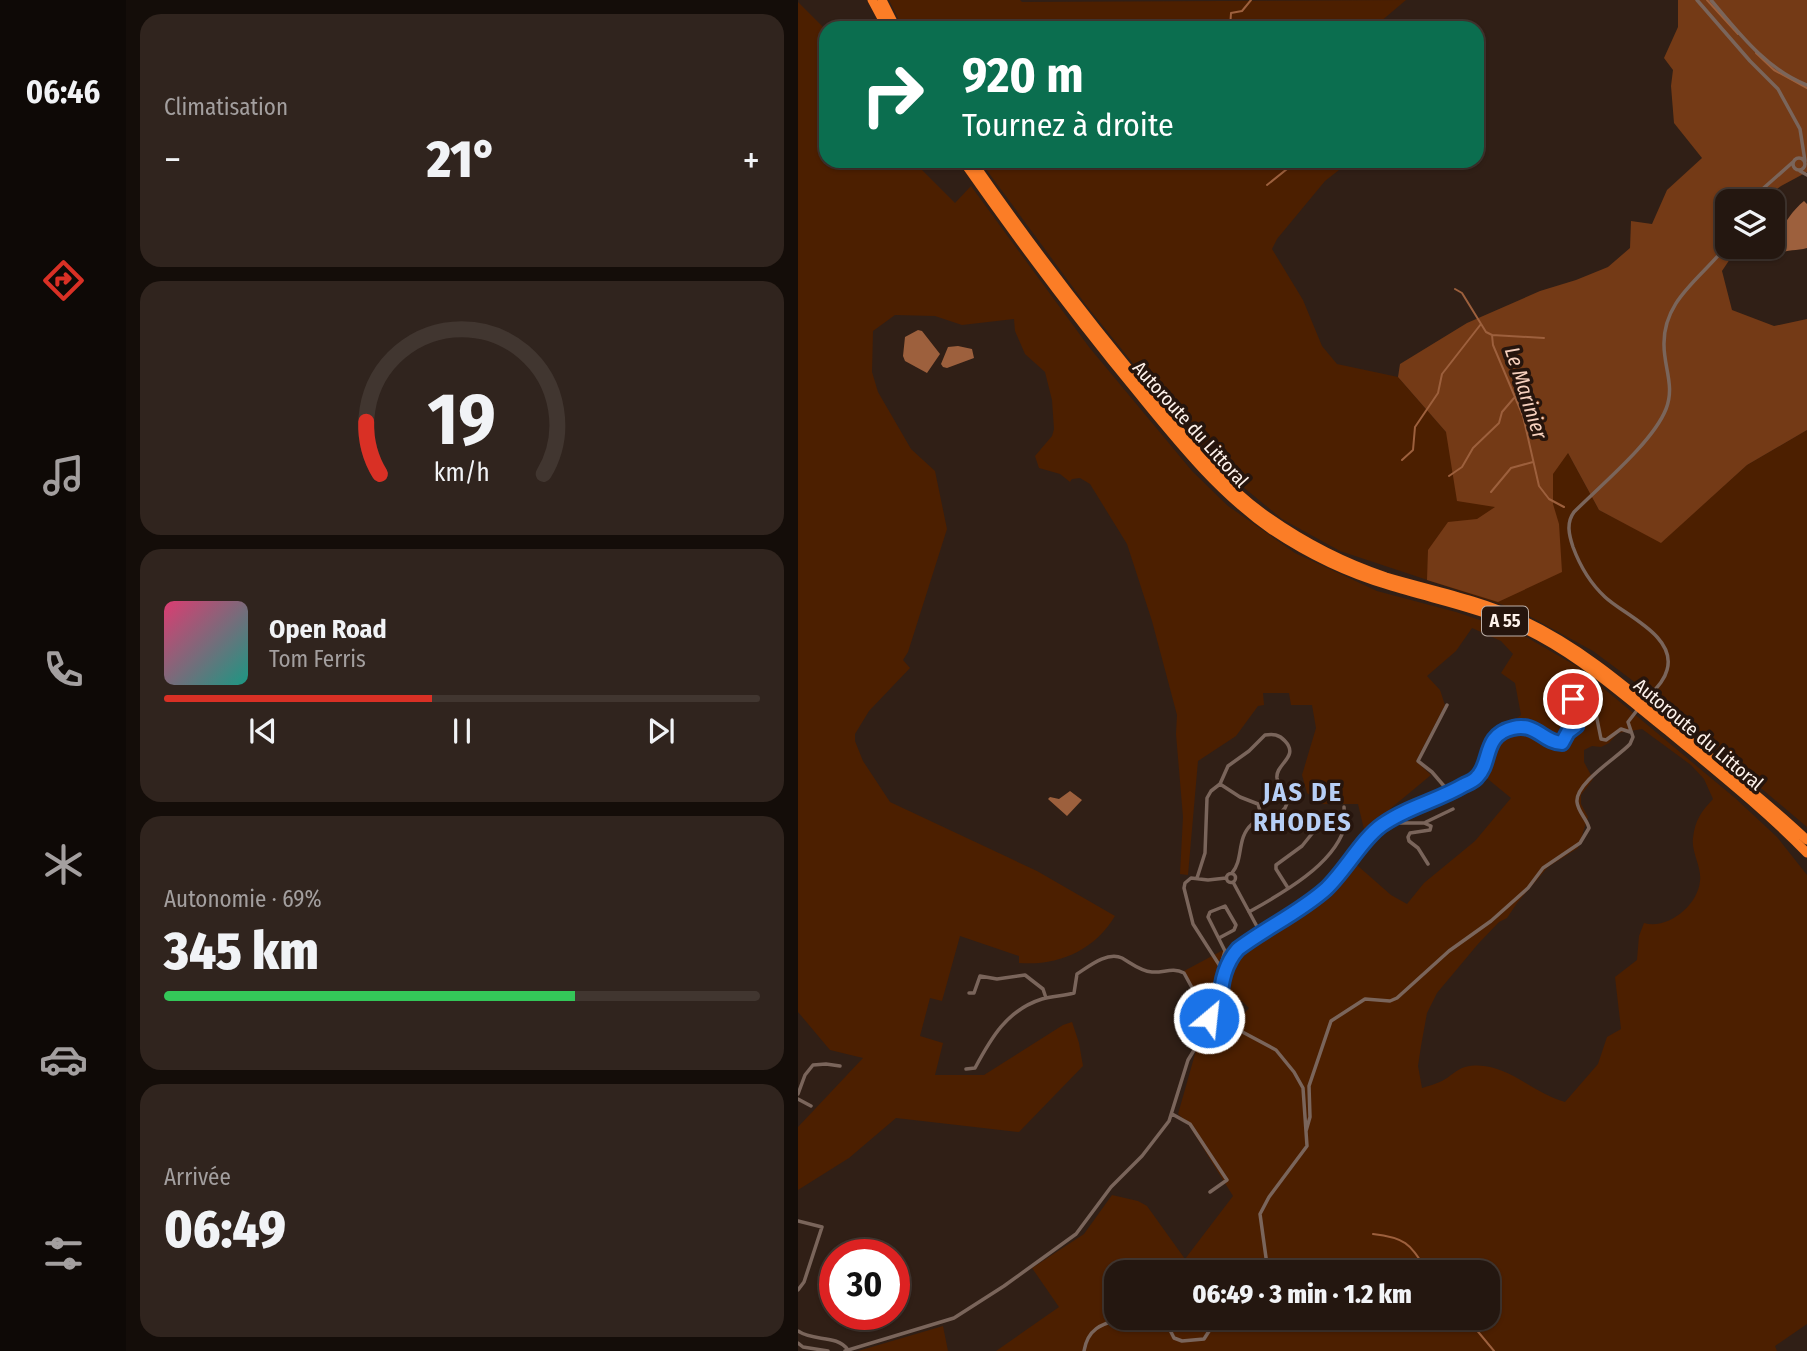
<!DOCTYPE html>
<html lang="fr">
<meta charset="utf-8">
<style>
body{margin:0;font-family:"Fira Sans Condensed",sans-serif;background:#30241e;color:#f1f3f6;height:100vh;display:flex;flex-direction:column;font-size:26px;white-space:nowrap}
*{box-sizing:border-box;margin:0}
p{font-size:23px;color:#a39f9f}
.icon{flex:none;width:38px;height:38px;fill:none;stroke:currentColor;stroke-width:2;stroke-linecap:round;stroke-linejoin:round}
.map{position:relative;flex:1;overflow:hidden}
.sheet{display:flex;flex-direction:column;gap:14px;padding:14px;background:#140d09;width:672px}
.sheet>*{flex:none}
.top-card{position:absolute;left:21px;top:21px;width:665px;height:147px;border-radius:21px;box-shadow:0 2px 5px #0004,0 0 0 2px #413630;background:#0b6e4f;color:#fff;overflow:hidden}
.fabs{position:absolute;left:917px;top:189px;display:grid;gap:14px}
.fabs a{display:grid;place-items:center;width:70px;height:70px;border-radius:14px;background:#241710;box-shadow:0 2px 5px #0004,0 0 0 2px #413630;font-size:35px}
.speed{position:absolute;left:21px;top:1239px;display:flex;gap:14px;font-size:35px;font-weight:700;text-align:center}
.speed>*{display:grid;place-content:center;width:91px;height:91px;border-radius:50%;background:#241710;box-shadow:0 2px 5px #0004,0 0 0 2px #413630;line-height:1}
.speed .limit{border:10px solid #d22;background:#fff;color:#111}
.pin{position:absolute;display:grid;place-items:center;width:60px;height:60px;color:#fff;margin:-30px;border:4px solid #fff;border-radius:50%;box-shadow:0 2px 7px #0007}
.me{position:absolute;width:77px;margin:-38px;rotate:28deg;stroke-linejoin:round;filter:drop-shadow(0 0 5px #0008)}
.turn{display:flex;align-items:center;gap:24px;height:147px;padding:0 28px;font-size:32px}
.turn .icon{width:91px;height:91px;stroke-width:2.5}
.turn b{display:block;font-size:49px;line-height:60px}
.big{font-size:52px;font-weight:800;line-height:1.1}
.sheet .widget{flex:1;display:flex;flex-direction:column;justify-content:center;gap:10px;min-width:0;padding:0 24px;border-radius:21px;background:#30241e}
.sheet .dial{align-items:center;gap:0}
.dial svg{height:182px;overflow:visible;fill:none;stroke:#413630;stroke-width:7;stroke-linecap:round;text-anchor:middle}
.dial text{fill:#f1f3f6;stroke:none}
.song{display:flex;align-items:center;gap:21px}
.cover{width:84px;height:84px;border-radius:10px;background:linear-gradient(135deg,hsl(340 70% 55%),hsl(170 70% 35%))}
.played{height:7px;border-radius:4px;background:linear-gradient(90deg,#d93025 45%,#413630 45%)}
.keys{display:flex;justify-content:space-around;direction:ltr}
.heat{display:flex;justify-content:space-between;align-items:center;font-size:38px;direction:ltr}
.charge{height:10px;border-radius:5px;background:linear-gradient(90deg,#34c759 69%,#413630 0)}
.trip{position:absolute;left:306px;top:1260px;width:396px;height:70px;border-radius:21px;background:#241710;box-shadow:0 2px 5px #0004,0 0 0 2px #413630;font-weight:800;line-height:70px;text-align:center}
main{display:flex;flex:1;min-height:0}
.tab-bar{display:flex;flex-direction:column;width:126px;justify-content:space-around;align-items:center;background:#0e0906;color:#a39f9f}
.tab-bar .icon{width:49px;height:49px}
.tab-bar .current{color:#d93025}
.tab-bar b{font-size:32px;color:#f1f3f6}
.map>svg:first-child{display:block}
</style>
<main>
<nav class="tab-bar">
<b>06:46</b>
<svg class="icon current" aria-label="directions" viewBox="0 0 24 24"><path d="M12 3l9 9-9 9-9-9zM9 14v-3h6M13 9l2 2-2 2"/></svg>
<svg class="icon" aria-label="music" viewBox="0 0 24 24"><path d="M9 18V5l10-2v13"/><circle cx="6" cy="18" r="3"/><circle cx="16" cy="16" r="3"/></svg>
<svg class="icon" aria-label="phone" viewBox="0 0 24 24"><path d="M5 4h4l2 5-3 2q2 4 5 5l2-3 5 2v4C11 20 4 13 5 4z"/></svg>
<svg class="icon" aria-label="climate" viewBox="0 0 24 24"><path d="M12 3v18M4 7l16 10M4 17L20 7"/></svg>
<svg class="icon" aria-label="car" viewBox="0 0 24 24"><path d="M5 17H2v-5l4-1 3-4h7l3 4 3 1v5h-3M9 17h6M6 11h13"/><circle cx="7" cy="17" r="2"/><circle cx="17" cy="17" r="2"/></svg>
<svg class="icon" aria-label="filters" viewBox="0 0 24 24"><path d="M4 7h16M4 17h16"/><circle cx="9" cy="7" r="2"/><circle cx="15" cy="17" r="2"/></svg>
</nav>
<section class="sheet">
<div class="widget"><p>Climatisation</p>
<div class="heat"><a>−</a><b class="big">21°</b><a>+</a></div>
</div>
<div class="widget dial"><svg viewBox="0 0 100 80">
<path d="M14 69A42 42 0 1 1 86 69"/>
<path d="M14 69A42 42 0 0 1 8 46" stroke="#d93025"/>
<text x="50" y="56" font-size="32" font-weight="700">19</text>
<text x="50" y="72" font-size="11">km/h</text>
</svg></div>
<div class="widget">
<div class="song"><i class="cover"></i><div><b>Open Road</b><p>Tom Ferris</p></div></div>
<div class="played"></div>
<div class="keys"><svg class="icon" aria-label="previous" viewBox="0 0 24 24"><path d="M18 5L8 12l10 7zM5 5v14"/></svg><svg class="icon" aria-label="pause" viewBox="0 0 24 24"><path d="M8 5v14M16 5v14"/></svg><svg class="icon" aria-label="next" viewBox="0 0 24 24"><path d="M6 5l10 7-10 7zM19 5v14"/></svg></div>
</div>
<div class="widget"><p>Autonomie · 69%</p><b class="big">345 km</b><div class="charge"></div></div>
<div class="widget"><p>Arrivée</p><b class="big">06:49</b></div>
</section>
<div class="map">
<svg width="1009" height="1351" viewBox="0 0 1009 1351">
<rect width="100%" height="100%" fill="#301f16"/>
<path fill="#4c1f00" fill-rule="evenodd" d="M91 0H222L224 2 608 0 575 28H105Z
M0 2 28 30V161H115L157 203 173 186 291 347 394 471 430 506 497 553 579 591 658 612 723 634 780 667 937 798 979 837 1009 875V1324L977 1346 979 1351H198L261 1307 234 1268 286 1234 314 1195 340 1201 349 1206 387 1259 435 1196 389 1122 380 1114 399 1047 415 1030 443 1017 451 1008 444 1001 409 1014 386 971 457 933V930C489 925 530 883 552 859L593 895 609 904 626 883 677 841 713 798 680 771 694 736 723 715 717 683 703 673 715 654 703 641 674 628 658 651 629 676 642 690 647 705 618 761 633 775 592 809 598 818 586 824 569 842 560 804H524L509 793 504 775 518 728 514 705H493L491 693H465L466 705 460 706 438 736 400 761 390 875 382 874 385 817 378 734 379 715 354 621 329 544 292 484 282 478 274 479 272 482 262 474 241 468 237 456 254 436 256 429 254 400 247 372 227 354 217 331 216 319 164 325 137 316 97 315 75 331 74 372 80 392 113 449 137 471 149 529 110 652 105 660 112 668 71 711 57 734V741L65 761 92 802 239 871 317 916C296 951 260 966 221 963V956L162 936 144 1001 132 998 122 1036 145 1043 137 1075H186L265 1025 274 1022 281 1043 285 1066 221 1132 98 1118 51 1158 0 1190V1127L65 1058 32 1050 0 1012ZM844 729 893 765 906 779 915 799C903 812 897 820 895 838 893 852 904 867 902 881 900 905 870 930 846 923L841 936 839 960 817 977 823 1029 809 1037 800 1064 767 1102C733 1093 705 1058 667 1067 659 1069 652 1077 644 1081 638 1084 630 1086 624 1088L620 1066 623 1046 629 1013 639 993 680 944 701 922 709 918 719 903 750 867 780 848 790 817 783 804V795L795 779 786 762V750L794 746 803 747 811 743 820 733ZM318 1272H690V1318H318Z
M182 161H559L560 166 541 170 527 181 479 239 474 249 505 300 524 346 539 364 600 377 648 432 770 453 801 510 863 542 949 465 1009 430V827L842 686 795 651 720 610 542 551 484 519 433 477 367 403 288 305Z
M145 1326 150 1351H60Z"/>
<path fill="#743a16" d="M880 0H1009V172L983 186 963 201H929V247H940L924 271 934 310 976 326 1009 319V430L949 465 863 543 801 510 770 453 755 474V504L761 524 764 572 700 602 629 580 630 550 650 522 679 519 697 507 659 501 648 432 600 377 602 364 669 323 742 291 778 280 810 267 832 248 833 221 854 224 869 190 904 158 876 123 873 86 875 70 866 58 880 27Z"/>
<path fill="#9d603d" d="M1006 201 1009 204V248C999 251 989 249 980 254L974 251C981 232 991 213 1006 201Z
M120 330 124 331 142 354 129 373 107 361 105 356 107 337Z
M160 346 174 349 176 358 149 368 145 367 143 364 150 347Z
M272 791 284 800 269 816 250 799 252 797 261 799Z"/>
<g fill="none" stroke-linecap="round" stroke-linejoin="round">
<path stroke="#9d603d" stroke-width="2" d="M909 0 940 34
M432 28 433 13 444 11 453 0
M958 53 976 70 1009 88
M469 185 499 161
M657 289 664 293 688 332 694 335 695 345 725 416 741 486 751 499 766 507
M694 335 746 338
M604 460 615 450 617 427 640 393 644 374 683 324
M651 476 664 467 675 448 701 423 704 412 716 398
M693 492 713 468 735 462
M575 1234C610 1238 612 1245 630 1272
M672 1318 677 1328 696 1351"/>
<path stroke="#7a655b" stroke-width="3.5" d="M899 0 952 61 980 89 1002 129 1007 161
M913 0C940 32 969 70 1009 85
M995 164a6 6 0 1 1 12 0a6 6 0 1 1-12 0Z
M1002 171 1009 175
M951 201 995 162
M847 701C855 691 866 682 869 670 879 636 826 615 807 597 792 583 782 566 775 547 771 535 768 523 776 512 803 485 855 442 868 409 877 386 866 368 866 345 865 299 904 278 929 245
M649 705 620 761 634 772 652 793
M764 743 770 732 778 726
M422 784 442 797 460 804 464 818
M628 822 655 809
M589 823H626L633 826 632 830 612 833 610 837 611 841 620 848 630 864
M428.5 878a4.5 4.5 0 1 1 9 0a4.5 4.5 0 1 1-9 0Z
M399 878 407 853 409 798 413 791 422 784 430 766 451 751 467 735C475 734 481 734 487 741 502 757 477 764 479 778 481 789 494 796 487 808 481 818 463 816 454 824 438 838 446 859 434 873
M435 882 463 934
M490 888 478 869V865L504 846 525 820 546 829
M451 912C483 894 534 866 546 829 549 822 546 814 546 807
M421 938 436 930 438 925 427 906 412 912 410 917 427 951 422 968
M427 974 395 924 386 888 387 883 393 878 410 880 428 878
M171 993H176L182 976 199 979 227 975 245 989 248 998
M422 1024 437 1028 478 1050 496 1072 505 1088 509 1146 471 1197 462 1214 470 1272
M409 1029 424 1021C422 995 422 969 440 949 469 927 501 913 528 889 549 870 562 840 584 825 609 807 640 800 666 785 670 783 676 780 680 777 694 762 684 735 715 727 738 722 743 740 759 743 771 746 779 735 778 724 777 716 771 712 770 704L778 699 798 714 803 739 808 740 823 729 832 732
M168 1069 177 1068C193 1038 209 1010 244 999 254 996 265 996 276 993L279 974C290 967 309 951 324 958 333 963 342 971 354 972 366 973 374 967 386 973L411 1019
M0 1094 7 1075 15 1065 28 1064 42 1066
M0 1099 13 1106
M374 1114 392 1124 429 1180 412 1192
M508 1131 512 1117 511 1086 533 1021 567 999 592 1001 599 998 651 951 693 921 730 888 745 868 782 843 791 828C789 819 780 812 779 802 777 783 820 757 832 744L835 737 830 722 840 709
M0 1221 24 1227 6 1282 0 1290
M366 1318 376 1338 384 1341 406 1339 413 1328 412 1318
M449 1318 457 1321 464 1318
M0 1331C15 1342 39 1334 50 1350
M0 1343 5 1347 30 1351
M47 1351 156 1318 206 1286 278 1234 313 1187 344 1156 371 1121 390 1060 409 1029 412 1015 419 1012 422 1008
M286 1351C290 1327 305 1324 325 1318"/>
<path stroke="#fb7d26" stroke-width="9" d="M74 0 89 28
M84 0 98 28
M165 161C221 241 279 319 341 394 381 443 421 493 474 530 510 554 549 573 590 585 631 598 674 606 714 623 773 648 820 691 870 731 918 771 966 809 1009 853
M174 161C231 243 291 322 355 398 390 441 425 486 470 517 507 543 546 563 588 577 632 590 679 599 720 618 784 647 834 692 887 736 928 770 970 803 1009 840"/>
</g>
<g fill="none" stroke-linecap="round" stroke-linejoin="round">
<defs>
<path id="route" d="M411 1018 417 1012 423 1016C421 992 424 967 440 949 469 927 501 913 528 889 548 870 564 839 584 825 609 807 639 801 666 785 670 783 676 781 679 777 694 763 684 735 715 728 738 722 746 743 764 743L770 732 778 726 771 708 775 699"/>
</defs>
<use href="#route" stroke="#114b97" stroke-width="18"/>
<use href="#route" stroke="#1a73e8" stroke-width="12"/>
</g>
<g text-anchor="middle" stroke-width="7" stroke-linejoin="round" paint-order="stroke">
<rect fill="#26150d" stroke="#bdb0a8" stroke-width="2" x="684" y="606.5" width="46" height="29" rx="5"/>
<g font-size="18" font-weight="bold" fill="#fef2eb">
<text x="707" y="627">A 55</text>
</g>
<g font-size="19" fill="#fef2eb" stroke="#26150d">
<text transform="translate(393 424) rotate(48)" y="7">Autoroute du Littoral</text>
<text transform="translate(901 734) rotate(40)" y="7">Autoroute du Littoral</text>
</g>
<g font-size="21" font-style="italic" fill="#f7d1be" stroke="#26150d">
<text transform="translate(728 393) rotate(72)" y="7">Le Marinier</text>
</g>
<g font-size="26" font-weight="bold" letter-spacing="2" fill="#b7cff6" stroke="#26150d">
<text x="505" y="801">JAS DE<tspan x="505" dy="30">RHODES</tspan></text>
</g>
</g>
</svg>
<div class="fabs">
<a><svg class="icon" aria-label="layers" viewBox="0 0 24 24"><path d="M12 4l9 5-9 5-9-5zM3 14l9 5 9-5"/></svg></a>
</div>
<div class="speed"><div class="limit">30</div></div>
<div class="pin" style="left:775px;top:699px;background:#d93025"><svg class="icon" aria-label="arrive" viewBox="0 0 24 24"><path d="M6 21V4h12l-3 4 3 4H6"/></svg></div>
<svg class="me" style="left:411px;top:1018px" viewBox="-20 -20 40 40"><circle r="17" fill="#1a73e8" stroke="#fff" stroke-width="3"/><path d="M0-11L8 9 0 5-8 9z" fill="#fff"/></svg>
<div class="trip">06:49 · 3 min · 1.2 km</div>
<div class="top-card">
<div class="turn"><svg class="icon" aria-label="right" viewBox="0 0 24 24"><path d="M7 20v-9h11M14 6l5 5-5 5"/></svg><div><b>920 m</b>Tournez à droite</div></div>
</div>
</div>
</main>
